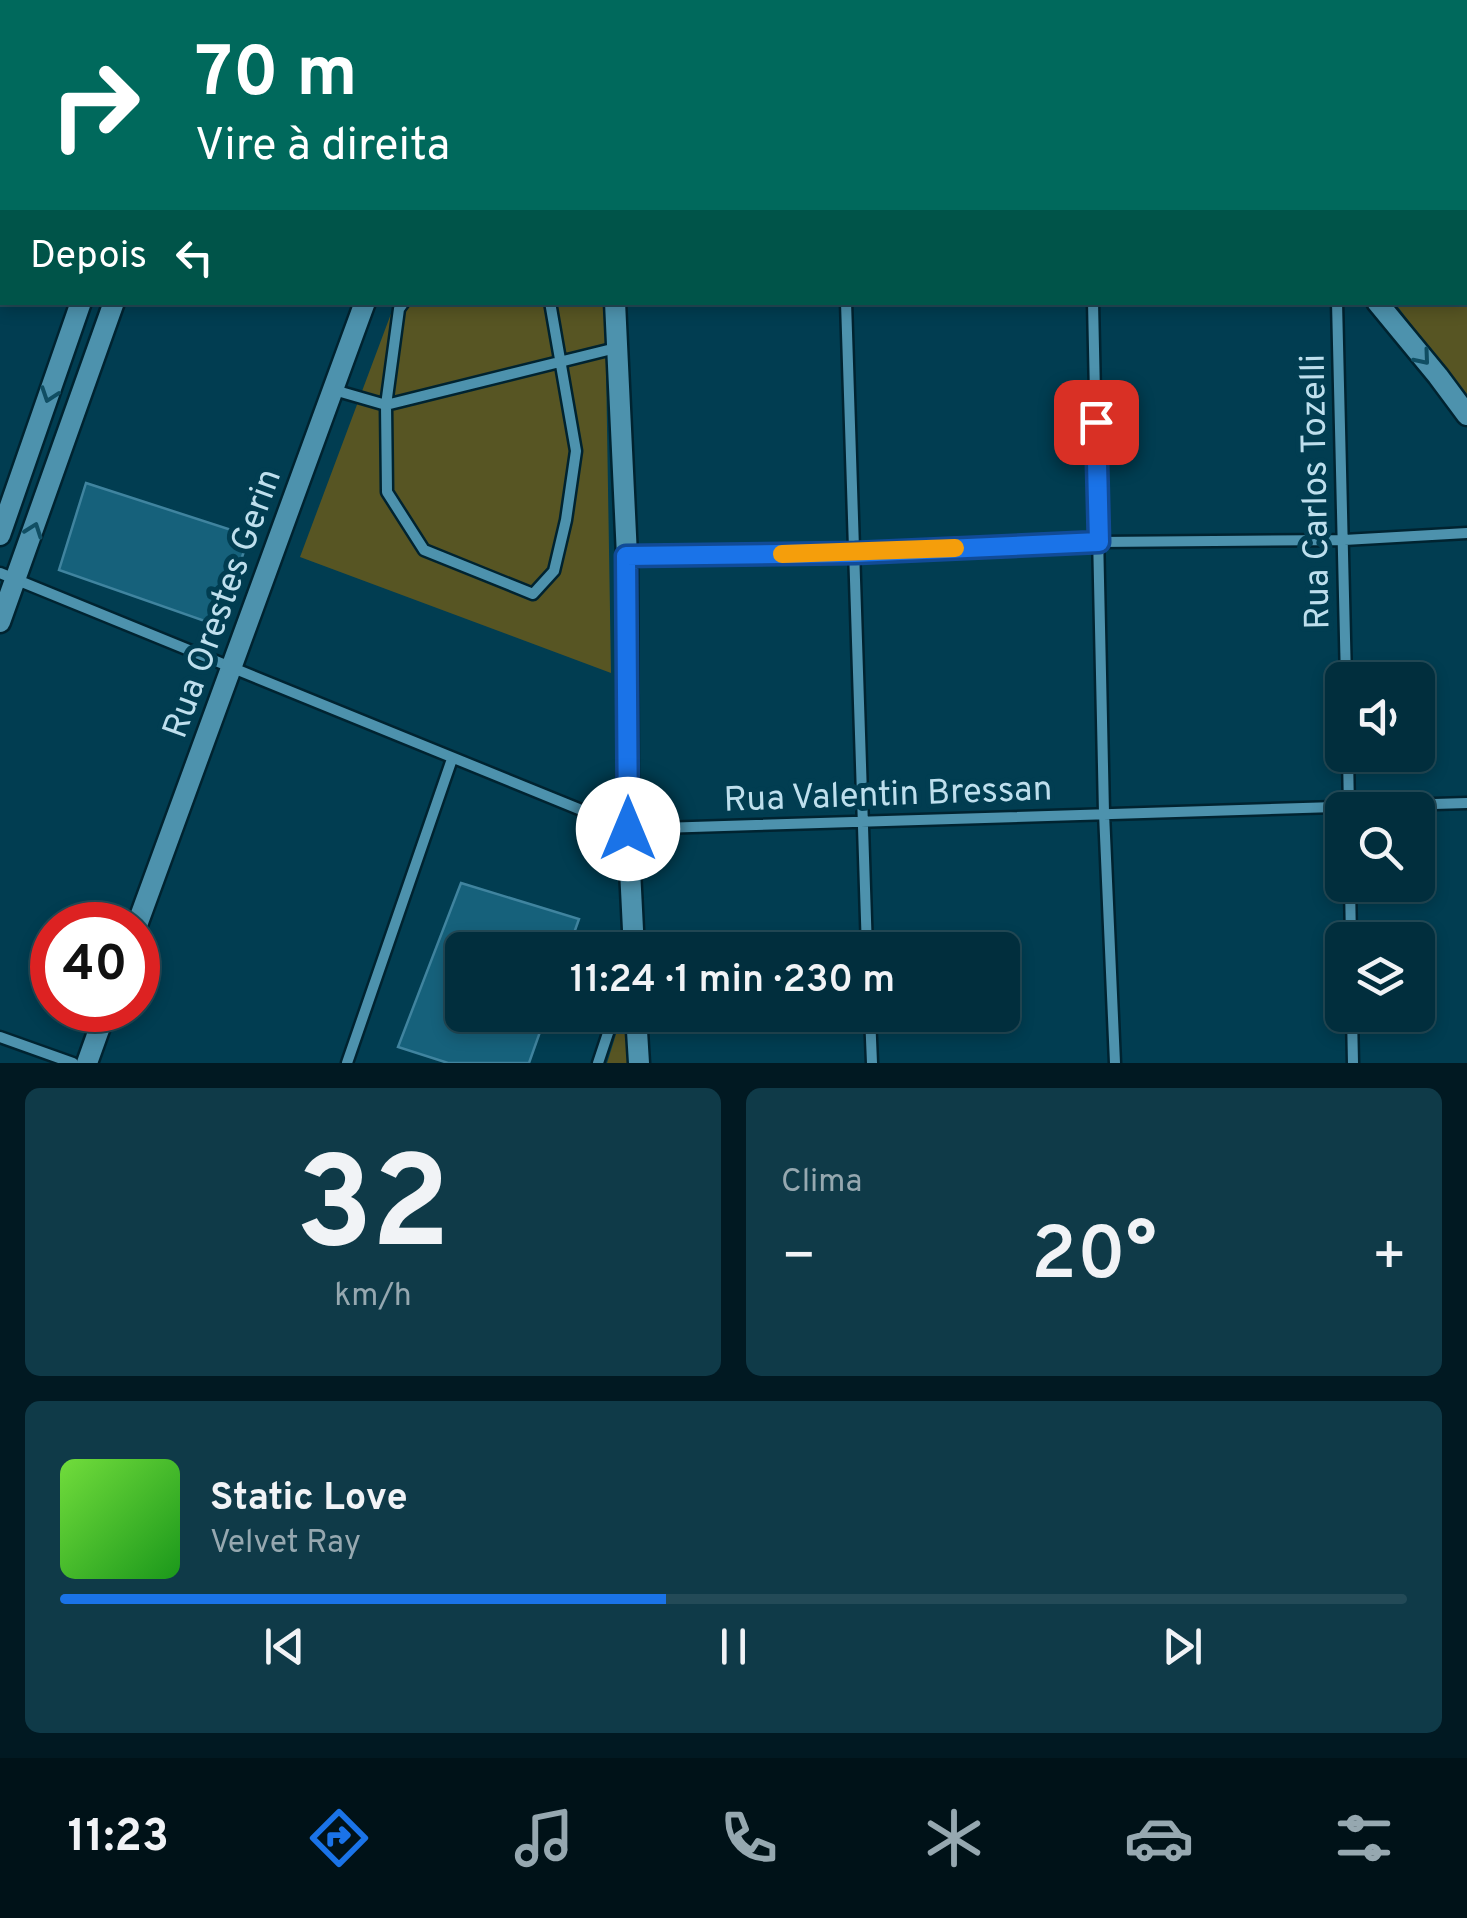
<!DOCTYPE html>
<html lang="pt">
<meta charset="utf-8">
<style>
body{margin:0;font-family:Overpass,sans-serif;background:#0f3a48;color:#f1f3f6;height:100vh;display:flex;flex-direction:column;font-size:38px;white-space:nowrap}
*{box-sizing:border-box;margin:0}
p{font-size:32px;color:#96a8b0}
.icon{flex:none;width:55px;height:55px;fill:none;stroke:currentColor;stroke-width:2;stroke-linecap:round;stroke-linejoin:round}
.map{position:relative;height:1063px;overflow:hidden}
.sheet{display:flex;flex-direction:column;gap:25px;padding:25px;background:#011922;flex:1}
.sheet>*{flex:none}
.top-card{position:absolute;left:0px;top:0px;width:1468px;height:305px;box-shadow:0 5px 15px #0003,0 0 0 2px #234a57;background:#00695c;color:#fff;overflow:hidden}
.fabs{position:absolute;left:1325px;top:662px;display:grid;gap:20px}
.fabs a{display:grid;place-items:center;width:110px;height:110px;border-radius:15px;background:#012e3d;box-shadow:0 5px 15px #0003,0 0 0 2px #234a57;font-size:50px}
.speed{position:absolute;left:30px;top:902px;display:flex;gap:20px;font-size:50px;font-weight:700;text-align:center}
.speed>*{display:grid;place-content:center;width:130px;height:130px;border-radius:50%;background:#012e3d;box-shadow:0 5px 15px #0003,0 0 0 2px #234a57;line-height:1}
.speed .limit{border:15px solid #d22;background:#fff;color:#111}
.pin{position:absolute;display:grid;place-items:center;width:85px;height:85px;color:#fff;margin:-42px;border-radius:20px;box-shadow:0 5px 15px #0006}
.me{position:absolute;width:110px;margin:-55px;rotate:0deg;stroke-linejoin:round;filter:drop-shadow(0 0 8px #0008)}
.turn{display:flex;align-items:center;gap:35px;height:210px;padding:0 30px;font-size:45px}
.turn .icon{width:130px;height:130px;stroke-width:2.5}
.turn b{display:block;font-size:70px;line-height:85px}
.then{display:flex;align-items:center;height:95px;padding:0 30px;background:#0003;gap:20px;font-size:38px}
.big{font-size:75px;font-weight:600;line-height:1.1}
.sheet .card{flex:1;display:flex;flex-direction:column;justify-content:center;gap:15px;min-width:0;padding:0 35px;border-radius:15px;background:#0f3a48}
.sheet .dial{align-items:center;gap:0}
.dial b{font-size:130px;line-height:1}
.song{display:flex;align-items:center;gap:30px}
.cover{width:120px;height:120px;border-radius:15px;background:linear-gradient(135deg,hsl(100 70% 55%),hsl(120 70% 35%))}
.played{height:10px;border-radius:5px;background:linear-gradient(90deg,#1a73e8 45%,#234a57 45%)}
.keys{display:flex;justify-content:space-around;direction:ltr}
.heat{display:flex;justify-content:space-between;align-items:center;font-size:55px;direction:ltr}
.sheet .tiles{flex:1;display:grid;gap:25px;grid-template-columns:1fr 1fr}
.card:last-child{grid-column:span 2}
.trip{position:absolute;left:445px;top:932px;width:575px;height:100px;border-radius:15px;background:#012e3d;box-shadow:0 5px 15px #0003,0 0 0 2px #234a57;font-weight:600;line-height:100px;text-align:center}
.menu{display:flex;height:160px;justify-content:space-around;align-items:center;background:#001218;color:#96a8b0}
.menu .icon{width:70px;height:70px}
.menu .current{color:#1a73e8}
.menu b{font-size:45px;color:#f1f3f6}
.map>svg:first-child{display:block}
</style>
<div class="map">
<svg width="1467" height="1063" viewBox="0 0 1467 1063">
<rect width="100%" height="100%" fill="#013d51"/>
<path fill="#575523" d="M1465 270 1467 272V399L1395 303 1465 302Z
M395 303H605L611 673 300 557Z
M622 1015H633L635 1063H607Z"/>
<path fill="#16617b" stroke="#40849f" stroke-width="2.5" d="M86 483 250 536 216 625 59 570Z
M461 883 579 919 568 950H462V1015H546L529 1063H448L398 1047Z"/>
<g fill="none" stroke-linecap="round" stroke-linejoin="round">
<defs>
<path id="street" d="M1082 0 1083 2
M841 2V0
M1358 2 1362 0
M404 302 399 309 386 405 387 492 424 550 533 594 554 571 566 520 576 451 550 302
M846 302 867 950
M1093 302 1104 813 1115 1063
M1337 302 1346 680
M334 390 386 405 616 348
M628 556 855 553 1099 542 1344 540 1467 533
M0 573 628 829 1467 803
M1348 755 1349 810
M1350 885 1351 940
M870 1015 872 1063
M1352 1015 1353 1063
M0 1037 73 1063
M347 1063 452 759
M598 1063 614 1015"/>
<path id="secondary" d="M1148 0 1150 2
M1261 0 1263 2
M193 2 194 0
M224 2 225 0
M470 2 471 0
M613 2V0
M1465 263 1467 265
M615 302 627 556 628 829 634 950
M1377 302 1438 376 1467 415
M0 535 81 302
M0 622 114 302
M137 925 365 302
M636 1015 639 1063
M87 1063 106 1010"/>
</defs>
<use href="#street" stroke="#002330" stroke-width="15"/>
<use href="#secondary" stroke="#002330" stroke-width="25"/>
<use href="#street" stroke="#4d92ad" stroke-width="10"/>
<use href="#secondary" stroke="#4d92ad" stroke-width="20"/>
</g>
<defs><path id="oneway-chevron" d="M-2-3.5L2.5 0L-2 3.5" fill="none" stroke-width="1.6" stroke-linecap="round" stroke-linejoin="round" transform="scale(2.5)"/></defs>
<g stroke="#104e63">
<use href="#oneway-chevron" transform="translate(1423 358) rotate(50)"/>
<use href="#oneway-chevron" transform="translate(49 395) rotate(109)"/>
<use href="#oneway-chevron" transform="translate(34 530) rotate(-70)"/>
</g>
<g fill="none" stroke-linecap="round" stroke-linejoin="round">
<defs>
<path id="route" d="M628 829 626 556 855 553 1099 542 1096 422"/>
</defs>
<use href="#route" stroke="#114b97" stroke-width="25"/>
<use href="#route" stroke="#1a73e8" stroke-width="18"/>
<path stroke="#f59e0b" stroke-width="18" d="M782 554 955 548"/>
</g>
<g text-anchor="middle" stroke-width="10" stroke-linejoin="round" paint-order="stroke">
<g font-size="35" fill="#bedfed" stroke="#013d51">
<text transform="translate(1314 492) rotate(-91)" y="12">Rua Carlos Tozelli</text>
<text transform="translate(221 603) rotate(-70)" y="12">Rua Orestes Gerin</text>
<text transform="translate(888 793) rotate(-2)" y="12">Rua Valentin Bressan</text>
</g>
</g>
</svg>
<div class="fabs">
<a><svg class="icon" aria-label="sound" viewBox="0 0 24 24"><path d="M4 9h4l5-4v14l-5-4H4zM17 9q2 3 0 6"/></svg></a>
<a><svg class="icon" aria-label="search" viewBox="0 0 24 24"><circle cx="10" cy="10" r="6"/><path d="M15 15l6 6"/></svg></a>
<a><svg class="icon" aria-label="layers" viewBox="0 0 24 24"><path d="M12 4l9 5-9 5-9-5zM3 14l9 5 9-5"/></svg></a>
</div>
<div class="speed"><div class="limit">40</div></div>
<div class="pin" style="left:1096px;top:422px;background:#d93025"><svg class="icon" aria-label="arrive" viewBox="0 0 24 24"><path d="M6 21V4h12l-3 4 3 4H6"/></svg></div>
<svg class="me" style="left:628px;top:829px" viewBox="-20 -20 40 40"><circle r="19" fill="#fff"/><path d="M0-13L10 11 0 6-10 11z" fill="#1a73e8"/></svg>
<div class="trip">11:24 · 1 min · 230 m</div>
<div class="top-card">
<div class="turn"><svg class="icon" aria-label="right" viewBox="0 0 24 24"><path d="M7 20v-9h11M14 6l5 5-5 5"/></svg><div><b>70 m</b>Vire à direita</div></div>
<div class="then">Depois<svg class="icon" aria-label="left" viewBox="0 0 24 24"><path d="M17 20v-9H6M10 6l-5 5 5 5"/></svg></div>
</div>
</div>
<section class="sheet">
<div class="tiles">
<div class="card dial"><b>32</b><p>km/h</p></div>
<div class="card"><p>Clima</p>
<div class="heat"><a>−</a><b class="big">20°</b><a>+</a></div>
</div>
<div class="card">
<div class="song"><i class="cover"></i><div><b>Static Love</b><p>Velvet Ray</p></div></div>
<div class="played"></div>
<div class="keys"><svg class="icon" aria-label="previous" viewBox="0 0 24 24"><path d="M18 5L8 12l10 7zM5 5v14"/></svg><svg class="icon" aria-label="pause" viewBox="0 0 24 24"><path d="M8 5v14M16 5v14"/></svg><svg class="icon" aria-label="next" viewBox="0 0 24 24"><path d="M6 5l10 7-10 7zM19 5v14"/></svg></div>
</div>
</div>
</section>
<nav class="menu">
<b>11:23</b>
<svg class="icon current" aria-label="directions" viewBox="0 0 24 24"><path d="M12 3l9 9-9 9-9-9zM9 14v-3h6M13 9l2 2-2 2"/></svg>
<svg class="icon" aria-label="music" viewBox="0 0 24 24"><path d="M9 18V5l10-2v13"/><circle cx="6" cy="18" r="3"/><circle cx="16" cy="16" r="3"/></svg>
<svg class="icon" aria-label="phone" viewBox="0 0 24 24"><path d="M5 4h4l2 5-3 2q2 4 5 5l2-3 5 2v4C11 20 4 13 5 4z"/></svg>
<svg class="icon" aria-label="climate" viewBox="0 0 24 24"><path d="M12 3v18M4 7l16 10M4 17L20 7"/></svg>
<svg class="icon" aria-label="car" viewBox="0 0 24 24"><path d="M5 17H2v-5l4-1 3-4h7l3 4 3 1v5h-3M9 17h6M6 11h13"/><circle cx="7" cy="17" r="2"/><circle cx="17" cy="17" r="2"/></svg>
<svg class="icon" aria-label="filters" viewBox="0 0 24 24"><path d="M4 7h16M4 17h16"/><circle cx="9" cy="7" r="2"/><circle cx="15" cy="17" r="2"/></svg>
</nav>
